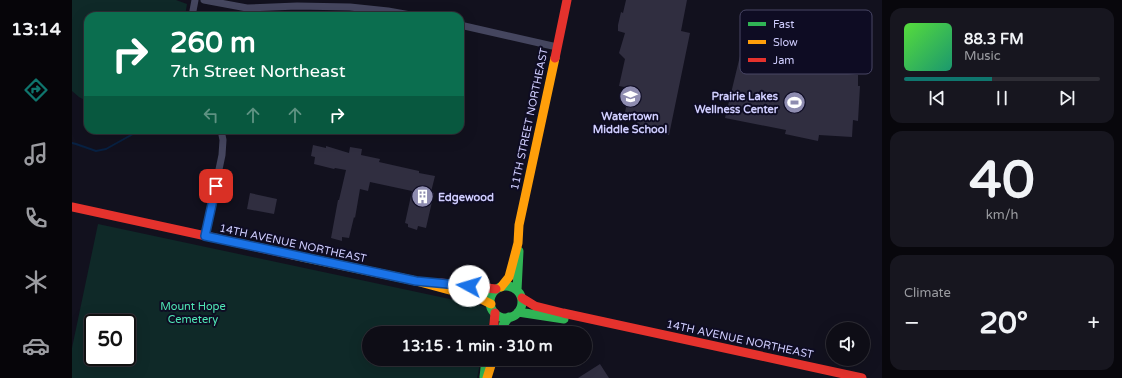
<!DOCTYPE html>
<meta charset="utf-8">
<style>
body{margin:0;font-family:"Varela Round",sans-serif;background:#17161f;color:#f1f3f6;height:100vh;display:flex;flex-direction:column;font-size:15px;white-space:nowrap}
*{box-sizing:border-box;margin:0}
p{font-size:13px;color:#9b9ca1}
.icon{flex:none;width:22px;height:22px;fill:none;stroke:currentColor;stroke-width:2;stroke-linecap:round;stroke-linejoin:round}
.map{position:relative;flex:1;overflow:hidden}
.drawer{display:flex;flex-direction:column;gap:8px;padding:8px;background:#08070c;width:240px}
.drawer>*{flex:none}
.banner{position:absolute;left:12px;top:12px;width:380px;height:122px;border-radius:12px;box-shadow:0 4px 16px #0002,0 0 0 1px #2e2d35;background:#0b6e4f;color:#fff;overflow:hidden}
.buttons{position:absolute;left:754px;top:322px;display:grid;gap:8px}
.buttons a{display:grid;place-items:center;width:44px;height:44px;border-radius:50%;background:#0e0d16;box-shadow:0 4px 16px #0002,0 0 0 1px #2e2d35;font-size:20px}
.speed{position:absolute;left:12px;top:314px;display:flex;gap:8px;font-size:20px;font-weight:700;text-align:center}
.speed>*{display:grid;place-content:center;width:52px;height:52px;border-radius:50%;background:#0e0d16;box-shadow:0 4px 16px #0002,0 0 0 1px #2e2d35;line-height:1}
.speed .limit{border:2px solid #111;border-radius:6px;background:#fff;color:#111}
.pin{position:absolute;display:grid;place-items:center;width:34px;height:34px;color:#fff;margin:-17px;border-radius:8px;box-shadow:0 2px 6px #0006}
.me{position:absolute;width:44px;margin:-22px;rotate:276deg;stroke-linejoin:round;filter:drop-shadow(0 0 3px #0008)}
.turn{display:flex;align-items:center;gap:14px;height:84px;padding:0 20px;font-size:18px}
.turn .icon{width:52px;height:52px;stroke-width:2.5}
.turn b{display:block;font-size:28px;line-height:34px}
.lanes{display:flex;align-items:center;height:38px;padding:0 20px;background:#0003;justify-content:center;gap:20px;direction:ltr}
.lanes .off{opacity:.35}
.big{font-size:30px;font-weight:800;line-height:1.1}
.drawer .widget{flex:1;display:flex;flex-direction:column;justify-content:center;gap:6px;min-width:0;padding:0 14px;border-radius:12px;background:#17161f}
.drawer .dial{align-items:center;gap:0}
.dial b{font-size:52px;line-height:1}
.song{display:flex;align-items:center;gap:12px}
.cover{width:48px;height:48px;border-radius:6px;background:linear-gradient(135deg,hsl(110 70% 55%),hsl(160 70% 35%))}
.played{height:4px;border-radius:2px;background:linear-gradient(90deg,#0f766e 45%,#2e2d35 45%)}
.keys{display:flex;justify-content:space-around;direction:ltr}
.heat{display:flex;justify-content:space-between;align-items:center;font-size:22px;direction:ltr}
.trip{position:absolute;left:290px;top:326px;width:230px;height:40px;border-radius:20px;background:#0e0d16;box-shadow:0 4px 16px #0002,0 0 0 1px #2e2d35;font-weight:800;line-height:40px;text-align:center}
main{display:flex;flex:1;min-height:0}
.menu{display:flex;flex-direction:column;width:72px;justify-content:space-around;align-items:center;background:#060509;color:#9b9ca1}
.menu .icon{width:28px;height:28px}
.menu .selected{color:#0f766e}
.menu b{font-size:18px;color:#f1f3f6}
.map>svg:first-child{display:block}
</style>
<main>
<nav class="menu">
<b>13:14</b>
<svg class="icon selected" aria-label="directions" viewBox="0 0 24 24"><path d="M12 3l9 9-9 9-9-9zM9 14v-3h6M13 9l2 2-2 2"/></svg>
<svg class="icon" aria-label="music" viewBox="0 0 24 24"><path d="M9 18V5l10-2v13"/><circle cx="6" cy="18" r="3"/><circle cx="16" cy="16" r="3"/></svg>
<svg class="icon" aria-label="phone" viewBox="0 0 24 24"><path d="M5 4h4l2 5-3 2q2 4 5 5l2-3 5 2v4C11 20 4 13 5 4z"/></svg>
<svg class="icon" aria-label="climate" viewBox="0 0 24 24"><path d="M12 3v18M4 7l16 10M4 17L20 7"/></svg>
<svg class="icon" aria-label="car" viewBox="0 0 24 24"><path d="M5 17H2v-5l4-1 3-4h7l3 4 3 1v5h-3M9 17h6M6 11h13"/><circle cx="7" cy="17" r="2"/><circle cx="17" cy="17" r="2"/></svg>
</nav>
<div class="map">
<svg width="810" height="378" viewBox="0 0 810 378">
<rect width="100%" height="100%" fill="#12111e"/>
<path fill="#0f2928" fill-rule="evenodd" d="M0 0H104L115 4 113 16H16V102L7 97 0 91Z
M26 224 420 308 415 333H297V359H409L405 378H0V348ZM21 323H55V357H21Z"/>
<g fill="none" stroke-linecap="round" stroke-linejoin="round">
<path stroke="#082142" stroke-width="2" d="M0 143 4 144 24 151 34 149 61 134 72 130"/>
</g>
<path fill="#302e40" d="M554 0H615L609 31 618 33 597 135 568 129 569 126 565 125 566 120 552 117 558 88 547 86 553 59 547 53 553 33 546 31V25L549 12 551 13Z
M668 56 726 70 727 67 758 74V72L786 75V86H788L786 121 781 120 780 137 747 135 746 141 713 134 714 130 653 118Z
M241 145 254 148V146L277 153 278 147 290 149 289 155 308 159 307 162 347 171V173L363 176 359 192 362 193 354 228 346 226 345 230 336 227V224L333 223 340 191 298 182 296 191 288 189 283 218 282 217 277 238 270 237V241L259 238 266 200H267L274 170 263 168 262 169 242 164 243 157 239 156Z
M178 193 205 199 202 214 175 209Z
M528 364 537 378H506Z"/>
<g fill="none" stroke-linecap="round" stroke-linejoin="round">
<path stroke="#45465f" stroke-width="7" d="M132 0 175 8 225 6 278 7 316 11 344 16
M120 16 123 0
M388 25 485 47
M133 236 150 155 151 140 149 130"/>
<path stroke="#30b455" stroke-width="9" d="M418 302a16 16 0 1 1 32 0a16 16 0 1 1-32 0Z
M445 290 447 251
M446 312 492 319
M430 333 431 325 437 317
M412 377 414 359"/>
<path stroke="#ff9f0a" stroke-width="9" d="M221 255 344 281 407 298 419 304
M429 287 437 277 446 243 447 225 483 58
M415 378 421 359"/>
<path stroke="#e5322d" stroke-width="9" d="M483 58 495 0
M0 207 221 255
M369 283 424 289
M450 298 463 306 491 313 790 378
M421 333 423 313"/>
</g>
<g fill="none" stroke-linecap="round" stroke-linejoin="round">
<defs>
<path id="route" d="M144 186 133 236 344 281 397 286"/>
</defs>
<use href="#route" stroke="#114b97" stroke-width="10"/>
<use href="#route" stroke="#1a73e8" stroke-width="7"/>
</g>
<defs>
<symbol id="school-disc" viewBox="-11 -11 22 22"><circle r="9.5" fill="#8e8cb0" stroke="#0e0c23"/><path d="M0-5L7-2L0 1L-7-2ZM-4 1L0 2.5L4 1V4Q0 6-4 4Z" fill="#fff"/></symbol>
<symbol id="stadium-disc" viewBox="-11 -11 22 22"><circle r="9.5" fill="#8e8cb0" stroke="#0e0c23"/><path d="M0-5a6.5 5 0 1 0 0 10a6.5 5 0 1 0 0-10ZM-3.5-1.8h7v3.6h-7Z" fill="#fff"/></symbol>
<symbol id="building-disc" viewBox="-11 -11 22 22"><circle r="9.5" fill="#8e8cb0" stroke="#0e0c23"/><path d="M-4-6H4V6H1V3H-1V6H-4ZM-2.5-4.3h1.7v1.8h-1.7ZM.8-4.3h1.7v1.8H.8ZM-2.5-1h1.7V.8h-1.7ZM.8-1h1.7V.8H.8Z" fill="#fff"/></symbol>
</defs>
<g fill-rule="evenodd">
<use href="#school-disc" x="546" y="84" width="25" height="25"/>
<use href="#stadium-disc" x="710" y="90" width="25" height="25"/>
<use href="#building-disc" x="338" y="184" width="25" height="25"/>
</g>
<g text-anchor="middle" stroke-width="4" stroke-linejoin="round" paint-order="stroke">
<g font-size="11" font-weight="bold" fill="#d0ceff" stroke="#0e0c23" text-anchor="end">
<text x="706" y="100">Prairie Lakes<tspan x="706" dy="13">Wellness Center</tspan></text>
<text x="558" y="120" text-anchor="middle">Watertown<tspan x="558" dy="13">Middle School</tspan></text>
<text x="366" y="201" text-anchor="start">Edgewood</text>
</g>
<g font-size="11" fill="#d0ceff" stroke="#0e0c23">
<text transform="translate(457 119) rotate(-78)" y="4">11TH STREET NORTHEAST</text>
<text transform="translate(221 243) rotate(12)" y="4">14TH AVENUE NORTHEAST</text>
<text transform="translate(668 339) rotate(12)" y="4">14TH AVENUE NORTHEAST</text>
</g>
<g font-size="11" fill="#50e8b6" stroke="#0e0c23">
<text x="121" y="310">Mount Hope<tspan x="121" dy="13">Cemetery</tspan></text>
</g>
</g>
<rect x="668" y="10" width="132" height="64" rx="6" fill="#0e0c23" stroke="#484665" stroke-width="1"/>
<rect x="676" y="22" width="18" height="4" fill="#30b455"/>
<rect x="676" y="40" width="18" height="4" fill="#ff9f0a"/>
<rect x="676" y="58" width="18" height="4" fill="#e5322d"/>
<g font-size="11" fill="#d0ceff">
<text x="701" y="28">Fast</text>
<text x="701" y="46">Slow</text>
<text x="701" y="64">Jam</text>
</g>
</svg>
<div class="buttons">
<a><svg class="icon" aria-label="sound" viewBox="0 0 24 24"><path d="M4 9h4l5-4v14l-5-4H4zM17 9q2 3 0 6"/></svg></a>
</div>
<div class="speed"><div class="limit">50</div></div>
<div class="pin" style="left:144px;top:186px;background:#d93025"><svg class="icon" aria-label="arrive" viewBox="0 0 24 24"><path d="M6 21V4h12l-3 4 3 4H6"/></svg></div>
<svg class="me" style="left:397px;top:286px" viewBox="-20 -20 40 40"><circle r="19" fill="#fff"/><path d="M0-13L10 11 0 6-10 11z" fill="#1a73e8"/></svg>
<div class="trip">13:15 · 1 min · 310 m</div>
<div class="banner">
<div class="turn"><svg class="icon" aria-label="right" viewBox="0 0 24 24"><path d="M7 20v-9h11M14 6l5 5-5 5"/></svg><div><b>260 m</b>7th Street Northeast</div></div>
<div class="lanes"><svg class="icon off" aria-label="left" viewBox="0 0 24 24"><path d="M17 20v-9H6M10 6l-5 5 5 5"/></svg><svg class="icon off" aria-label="ahead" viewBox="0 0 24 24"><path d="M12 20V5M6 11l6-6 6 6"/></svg><svg class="icon off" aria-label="ahead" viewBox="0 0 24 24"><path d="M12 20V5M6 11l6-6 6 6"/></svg><svg class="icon" aria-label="right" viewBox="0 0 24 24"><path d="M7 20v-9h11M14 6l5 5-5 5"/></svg></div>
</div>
</div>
<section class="drawer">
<div class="widget">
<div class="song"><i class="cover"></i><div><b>88.3 FM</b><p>Music</p></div></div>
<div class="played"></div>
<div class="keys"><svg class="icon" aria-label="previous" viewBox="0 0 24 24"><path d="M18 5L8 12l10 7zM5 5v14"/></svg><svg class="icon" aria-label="pause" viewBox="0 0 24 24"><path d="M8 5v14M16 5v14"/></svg><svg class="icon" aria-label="next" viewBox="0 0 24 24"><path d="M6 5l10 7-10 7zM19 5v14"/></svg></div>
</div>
<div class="widget dial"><b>40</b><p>km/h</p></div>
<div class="widget"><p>Climate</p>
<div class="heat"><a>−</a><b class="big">20°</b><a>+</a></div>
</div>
</section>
</main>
